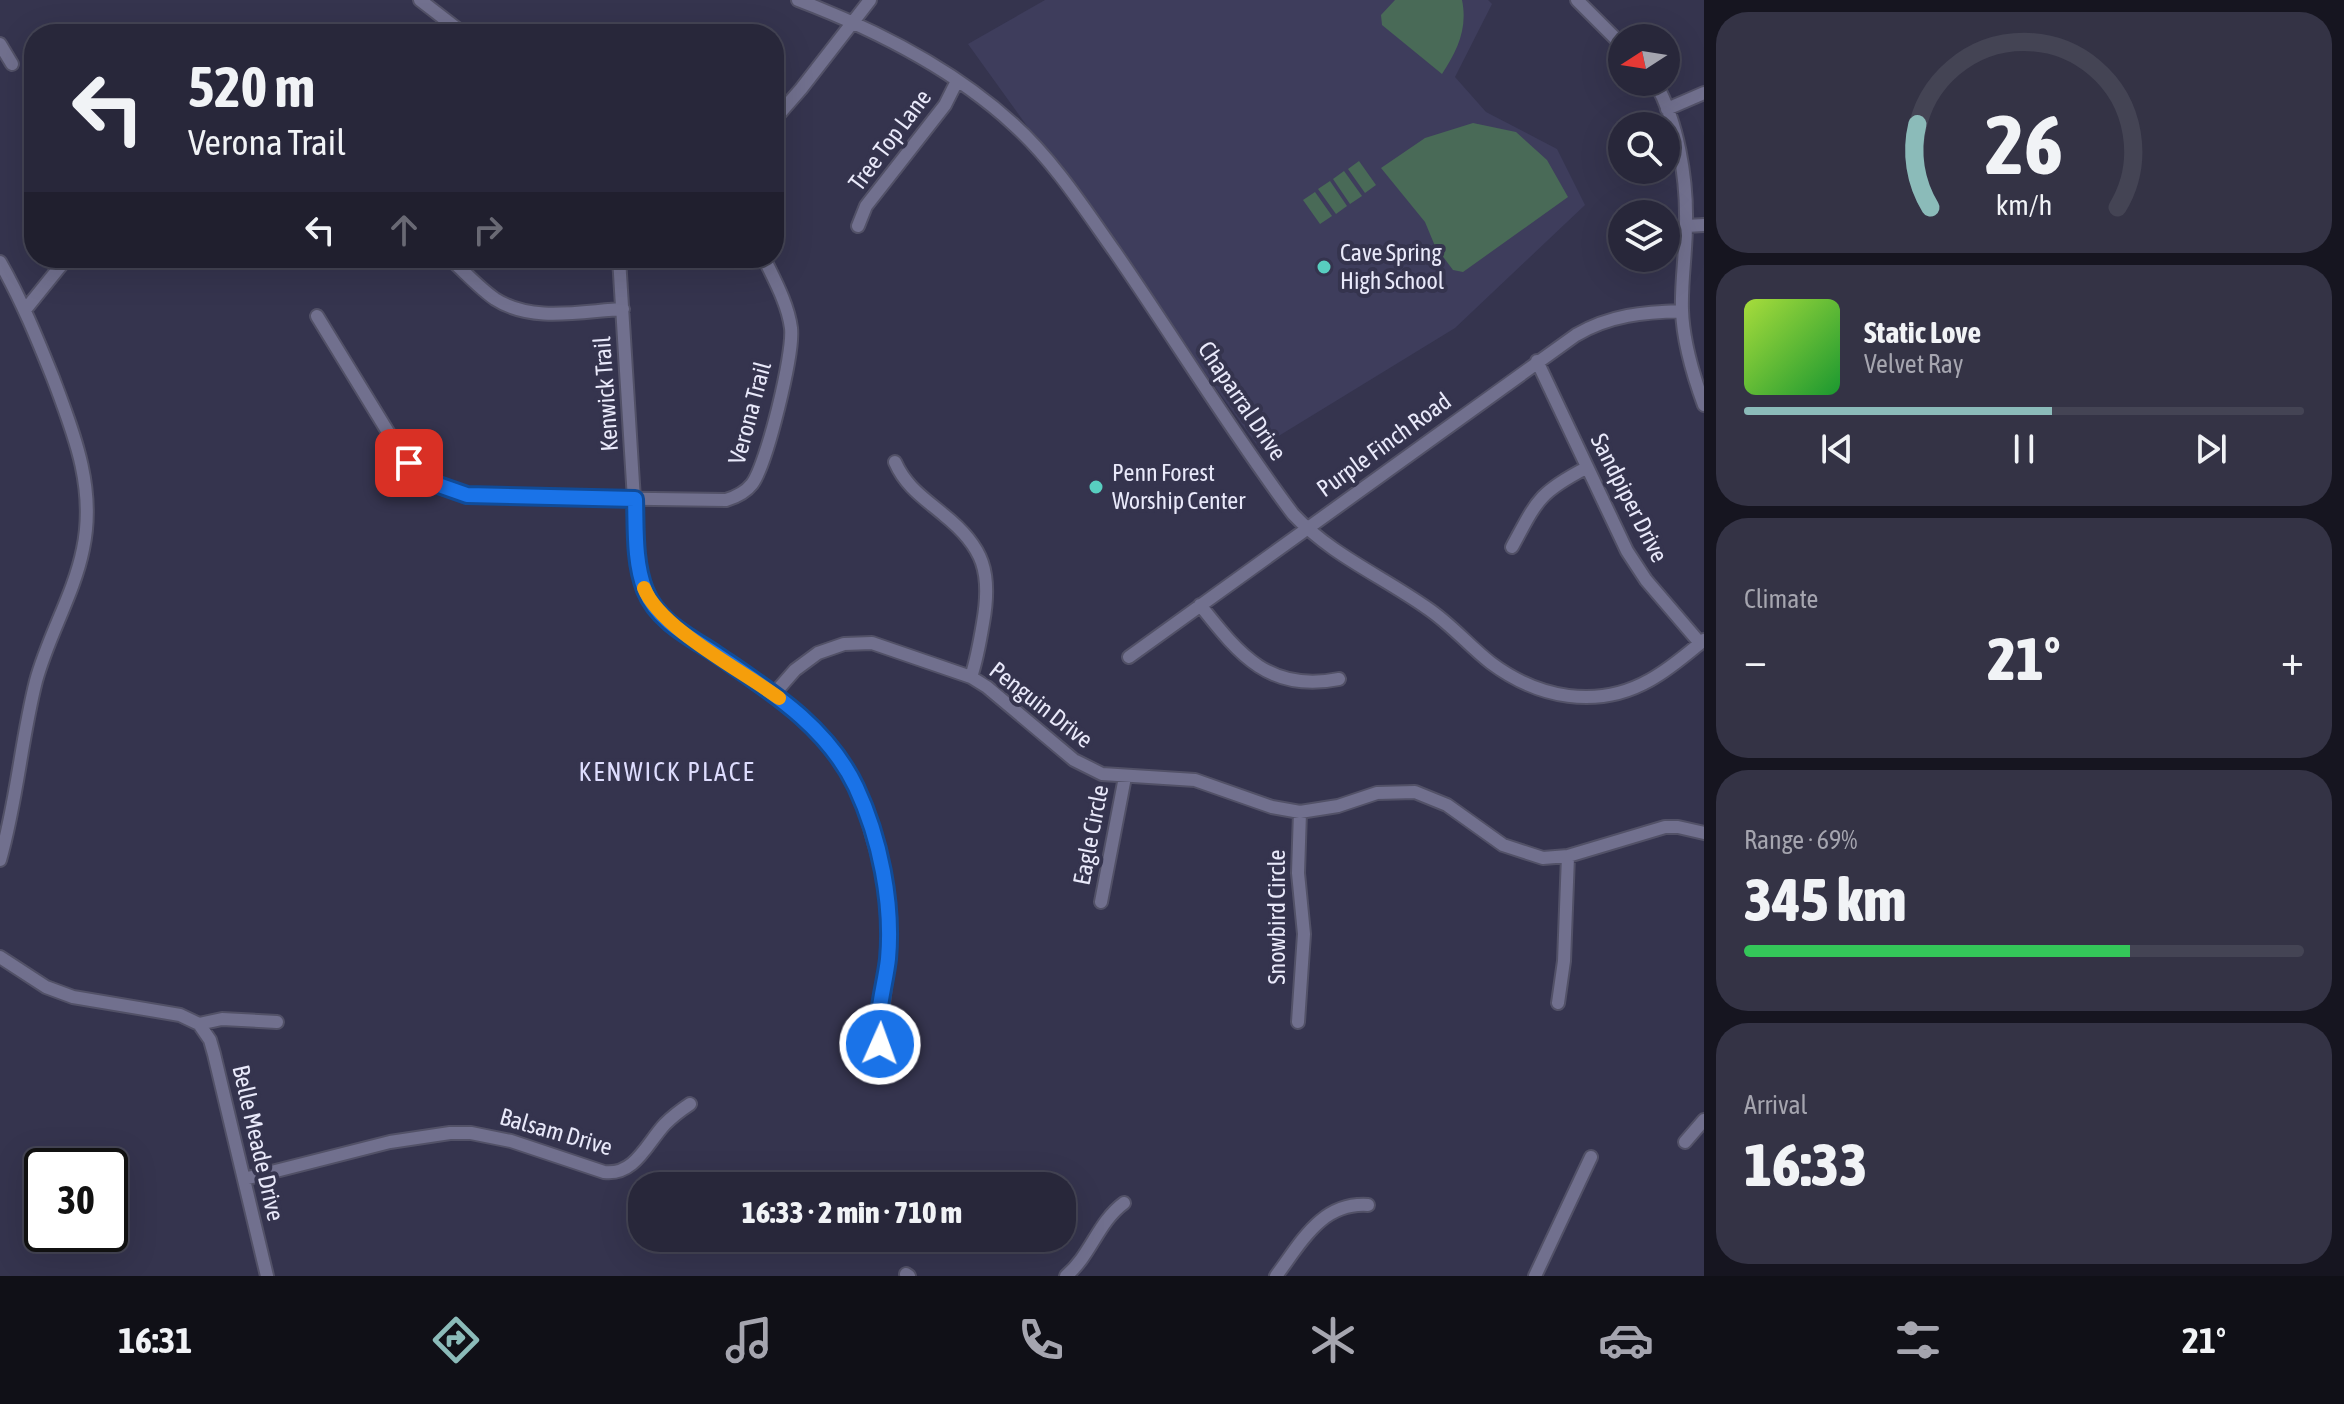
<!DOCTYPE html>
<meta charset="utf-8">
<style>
body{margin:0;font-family:"Asap Condensed",sans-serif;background:#343345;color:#f1f3f6;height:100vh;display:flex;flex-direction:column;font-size:30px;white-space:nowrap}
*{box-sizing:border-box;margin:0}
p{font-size:26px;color:#a5a5af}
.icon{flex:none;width:44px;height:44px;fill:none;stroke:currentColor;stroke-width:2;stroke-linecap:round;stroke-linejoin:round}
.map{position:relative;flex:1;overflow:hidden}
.details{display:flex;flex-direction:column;gap:12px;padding:12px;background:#161520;width:640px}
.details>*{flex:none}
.top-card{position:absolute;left:24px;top:24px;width:760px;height:244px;border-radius:32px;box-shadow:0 8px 32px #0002,0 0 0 2px #444454;background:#28273a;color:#f1f3f6;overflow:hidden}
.needle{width:52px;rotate:258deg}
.controls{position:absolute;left:1608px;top:24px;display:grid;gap:16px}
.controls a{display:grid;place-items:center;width:72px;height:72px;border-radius:50%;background:#28273a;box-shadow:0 8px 32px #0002,0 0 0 2px #444454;font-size:40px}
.speed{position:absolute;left:24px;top:1148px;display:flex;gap:16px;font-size:40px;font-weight:700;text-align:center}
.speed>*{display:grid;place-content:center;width:104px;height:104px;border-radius:50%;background:#28273a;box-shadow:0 8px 32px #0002,0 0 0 2px #444454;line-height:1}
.speed .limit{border:4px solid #111;border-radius:12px;background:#fff;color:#111}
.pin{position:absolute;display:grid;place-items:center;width:68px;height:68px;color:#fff;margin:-34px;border-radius:16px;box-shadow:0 4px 12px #0006}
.me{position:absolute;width:88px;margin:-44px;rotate:2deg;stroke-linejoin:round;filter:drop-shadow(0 0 6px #0008)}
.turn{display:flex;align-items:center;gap:28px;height:168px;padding:0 32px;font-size:36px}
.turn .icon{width:104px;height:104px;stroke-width:2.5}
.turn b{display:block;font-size:56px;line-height:68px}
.lanes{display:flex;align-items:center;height:76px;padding:0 32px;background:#0003;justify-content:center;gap:40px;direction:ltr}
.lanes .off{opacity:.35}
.big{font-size:60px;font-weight:800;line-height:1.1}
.details .widget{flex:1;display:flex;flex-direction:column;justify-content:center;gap:12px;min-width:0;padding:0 28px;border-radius:32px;background:#343345}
.details .dial{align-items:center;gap:0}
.dial svg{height:208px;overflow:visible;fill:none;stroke:#444454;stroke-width:7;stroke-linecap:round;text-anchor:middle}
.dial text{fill:#f1f3f6;stroke:none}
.song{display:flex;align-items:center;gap:24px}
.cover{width:96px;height:96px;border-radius:12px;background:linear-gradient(135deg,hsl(80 70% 55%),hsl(130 70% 35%))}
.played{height:8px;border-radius:4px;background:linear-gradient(90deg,#8bbbb9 55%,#444454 55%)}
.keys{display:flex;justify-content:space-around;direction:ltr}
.heat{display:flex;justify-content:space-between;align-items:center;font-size:44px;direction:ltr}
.charge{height:12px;border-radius:6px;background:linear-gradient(90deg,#34c759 69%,#444454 0)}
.trip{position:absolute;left:628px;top:1172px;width:448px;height:80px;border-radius:32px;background:#28273a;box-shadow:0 8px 32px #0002,0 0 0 2px #444454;font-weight:800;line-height:80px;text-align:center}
.tabs{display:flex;height:128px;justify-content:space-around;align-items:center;background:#101017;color:#a5a5af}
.tabs .icon{width:56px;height:56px}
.tabs .active{color:#8bbbb9}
.tabs b{font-size:36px;color:#f1f3f6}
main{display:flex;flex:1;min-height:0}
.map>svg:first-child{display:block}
</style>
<main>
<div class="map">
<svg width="1704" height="1276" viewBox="0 0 1704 1276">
<rect width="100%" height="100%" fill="#35344e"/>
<path fill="#3e3d5c" d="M1045 0H1488L1492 4 1455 77 1486 112 1557 149 1585 205 1455 328 1259 448 968 44Z"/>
<path fill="#496a57" d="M1395 0H1462C1468 29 1457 51 1442 74L1382 25 1381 15Z
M1473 123 1516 132 1547 160 1568 197 1463 272 1453 270 1435 246 1425 222 1381 168 1425 138Z
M1359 161 1376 185 1365 193 1348 169Z
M1344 171 1362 196 1350 204 1333 179Z
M1330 181 1347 206 1336 214 1318 189Z
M1315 192 1332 216 1320 224 1303 200Z"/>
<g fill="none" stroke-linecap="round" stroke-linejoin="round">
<defs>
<path id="minor" d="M420 0 464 34
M798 0C874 29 952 68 1013 124 1053 160 1084 208 1115 252 1175 339 1230 430 1293 514 1331 555 1382 576 1427 608 1451 624 1469 646 1491 663 1538 698 1597 710 1650 680 1670 669 1687 654 1704 640
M1577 0 1622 45
M0 44 12 64
M1655 82C1678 122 1687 178 1686 224 1686 253 1681 281 1682 310 1683 342 1693 375 1704 405
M1667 109 1704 93
M774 120 801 89 870 0
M858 226 866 206 945 105 957 81
M1686 226 1704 225
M449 258C464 271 479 288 495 299 532 323 582 311 623 309
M619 258 638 564 645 592 667 621 794 709 826 741 851 777 865 810 881 866 889 912 888 960 879 1039 883 1049
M0 262C21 299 37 338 53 378 74 434 96 488 83 549 74 594 48 636 36 681 21 740 17 801 0 860
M25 310 67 258
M317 316 399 450 421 475 442 488 467 495 509 497 726 500C736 497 745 493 752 484 767 464 794 353 791 328 788 304 774 279 764 258
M1537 361 1627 551 1646 580 1700 643
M895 462C906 487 924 498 944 515 984 547 992 573 983 623 980 641 977 659 971 677
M1512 547C1537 501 1538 493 1586 468
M1200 605C1239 654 1269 693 1339 679
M1129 657 1576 335C1610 315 1644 312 1682 311
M774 694 795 670 818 653 844 644 872 643 971 677 987 687 1074 760 1102 774 1195 780 1272 807 1300 812 1338 806 1377 793 1415 792 1447 805 1503 845 1543 858 1568 856 1665 827H1678L1704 833
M1101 902 1125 777
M0 957 46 987 73 997 180 1015 199 1024 222 1019 277 1022
M1558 1003 1564 961 1568 856
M1298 1022 1304 934 1298 873 1300 812
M199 1024 210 1040 214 1054 267 1276
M1685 1142 1704 1120
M244 1179 390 1142 450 1133H471L511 1141 604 1172C635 1176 647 1143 665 1124 673 1116 681 1110 690 1104
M906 1274 909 1276
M1066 1276C1091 1255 1098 1222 1124 1203
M1276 1276C1301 1243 1321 1202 1368 1205
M1535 1276 1591 1157"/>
</defs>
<use href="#minor" stroke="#525167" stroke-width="16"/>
<use href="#minor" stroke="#71708e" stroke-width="12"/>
</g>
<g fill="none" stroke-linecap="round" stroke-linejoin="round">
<defs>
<path id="route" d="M409 463 430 482 467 495 635 499C636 528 634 562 645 590 657 621 690 637 716 654 770 691 827 726 856 787 880 838 893 903 888 959 885 986 874 1018 880 1044"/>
</defs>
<use href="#route" stroke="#114b97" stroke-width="20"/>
<use href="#route" stroke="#1a73e8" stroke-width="14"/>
<path stroke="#f59e0b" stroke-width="14" d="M644 588C660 629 743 671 779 698"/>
</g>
<g fill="#58cec0" stroke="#35344e" stroke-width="3">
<circle cx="1324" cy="267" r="8"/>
<circle cx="1096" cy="487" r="8"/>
</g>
<g text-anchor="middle" stroke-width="8" stroke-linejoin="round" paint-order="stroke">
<g font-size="24" fill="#e9e9fa" stroke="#35344e">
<text transform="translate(890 140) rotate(-53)" y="8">Tree Top Lane</text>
<text transform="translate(606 394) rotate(-94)" y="8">Kenwick Trail</text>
<text transform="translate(1242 401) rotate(56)" y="8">Chaparral Drive</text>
<text transform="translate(750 413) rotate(-75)" y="8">Verona Trail</text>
<text transform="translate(1384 445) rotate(-36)" y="8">Purple Finch Road</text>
<text transform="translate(1629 498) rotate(63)" y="8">Sandpiper Drive</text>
<text transform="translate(1041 705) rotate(38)" y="8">Penguin Drive</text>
<text transform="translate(1091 835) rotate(-79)" y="8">Eagle Circle</text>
<text transform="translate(1277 917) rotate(-90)" y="8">Snowbird Circle</text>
<text transform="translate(556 1132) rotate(16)" y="8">Balsam Drive</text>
<text transform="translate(258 1143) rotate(77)" y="8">Belle Meade Drive</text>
</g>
<g font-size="24" fill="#e9e9fa" stroke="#35344e" text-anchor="start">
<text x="1340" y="261">Cave Spring<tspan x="1340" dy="28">High School</tspan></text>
<text x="1112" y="481">Penn Forest<tspan x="1112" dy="28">Worship Center</tspan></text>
</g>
<g font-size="26" letter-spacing="2" fill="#deddfe" stroke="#35344e">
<text x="667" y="781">KENWICK PLACE</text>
</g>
</g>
</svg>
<div class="controls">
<a><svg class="needle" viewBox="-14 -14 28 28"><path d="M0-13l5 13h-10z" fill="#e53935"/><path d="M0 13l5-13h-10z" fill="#a5a5af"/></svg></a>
<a><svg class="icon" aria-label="search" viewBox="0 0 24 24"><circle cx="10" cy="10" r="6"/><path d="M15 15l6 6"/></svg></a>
<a><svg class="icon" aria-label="layers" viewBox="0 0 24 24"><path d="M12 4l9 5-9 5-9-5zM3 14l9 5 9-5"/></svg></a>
</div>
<div class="speed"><div class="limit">30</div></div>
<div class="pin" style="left:409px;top:463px;background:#d93025"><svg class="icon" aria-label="arrive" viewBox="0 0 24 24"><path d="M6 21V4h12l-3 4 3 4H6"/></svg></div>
<svg class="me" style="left:880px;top:1044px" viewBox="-20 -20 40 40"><circle r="17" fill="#1a73e8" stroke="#fff" stroke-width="3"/><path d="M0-11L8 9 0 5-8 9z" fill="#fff"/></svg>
<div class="trip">16:33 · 2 min · 710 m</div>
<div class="top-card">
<div class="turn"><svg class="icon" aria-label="left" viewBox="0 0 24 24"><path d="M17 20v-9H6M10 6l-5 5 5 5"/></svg><div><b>520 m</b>Verona Trail</div></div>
<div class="lanes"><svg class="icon" aria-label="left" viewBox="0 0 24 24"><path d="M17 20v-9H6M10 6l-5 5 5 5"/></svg><svg class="icon off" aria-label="ahead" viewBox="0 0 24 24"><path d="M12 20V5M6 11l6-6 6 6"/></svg><svg class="icon off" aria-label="right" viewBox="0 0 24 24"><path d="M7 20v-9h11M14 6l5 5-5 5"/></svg></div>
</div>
</div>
<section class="details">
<div class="widget dial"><svg viewBox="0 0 100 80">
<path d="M14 69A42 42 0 1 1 86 69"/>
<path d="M14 69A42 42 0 0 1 9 37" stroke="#8bbbb9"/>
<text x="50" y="56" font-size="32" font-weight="700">26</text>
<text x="50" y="72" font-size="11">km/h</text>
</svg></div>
<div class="widget">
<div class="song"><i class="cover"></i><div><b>Static Love</b><p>Velvet Ray</p></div></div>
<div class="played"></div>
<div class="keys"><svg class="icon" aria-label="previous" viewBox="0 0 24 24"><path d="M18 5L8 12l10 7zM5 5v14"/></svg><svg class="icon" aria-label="pause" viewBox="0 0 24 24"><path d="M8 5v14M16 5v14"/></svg><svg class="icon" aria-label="next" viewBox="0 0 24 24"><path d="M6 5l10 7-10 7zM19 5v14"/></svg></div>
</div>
<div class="widget"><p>Climate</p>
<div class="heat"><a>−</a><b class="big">21°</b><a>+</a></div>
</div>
<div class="widget"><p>Range · 69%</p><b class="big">345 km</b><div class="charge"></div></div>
<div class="widget"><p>Arrival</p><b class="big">16:33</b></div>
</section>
</main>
<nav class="tabs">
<b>16:31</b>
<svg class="icon active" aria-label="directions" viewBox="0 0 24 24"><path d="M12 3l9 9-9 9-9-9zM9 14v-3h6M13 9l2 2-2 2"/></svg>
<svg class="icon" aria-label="music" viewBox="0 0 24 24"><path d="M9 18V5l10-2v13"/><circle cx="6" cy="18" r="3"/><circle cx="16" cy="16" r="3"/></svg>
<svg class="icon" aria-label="phone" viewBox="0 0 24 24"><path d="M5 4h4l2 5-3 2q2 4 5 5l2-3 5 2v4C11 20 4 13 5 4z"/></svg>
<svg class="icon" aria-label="climate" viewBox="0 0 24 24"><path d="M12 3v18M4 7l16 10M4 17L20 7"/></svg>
<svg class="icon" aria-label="car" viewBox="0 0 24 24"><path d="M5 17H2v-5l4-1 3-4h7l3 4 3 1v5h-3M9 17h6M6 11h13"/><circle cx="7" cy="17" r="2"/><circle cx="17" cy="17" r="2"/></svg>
<svg class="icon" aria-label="filters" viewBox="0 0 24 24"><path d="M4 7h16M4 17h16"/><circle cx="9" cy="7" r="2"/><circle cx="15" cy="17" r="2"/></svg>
<b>21°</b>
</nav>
